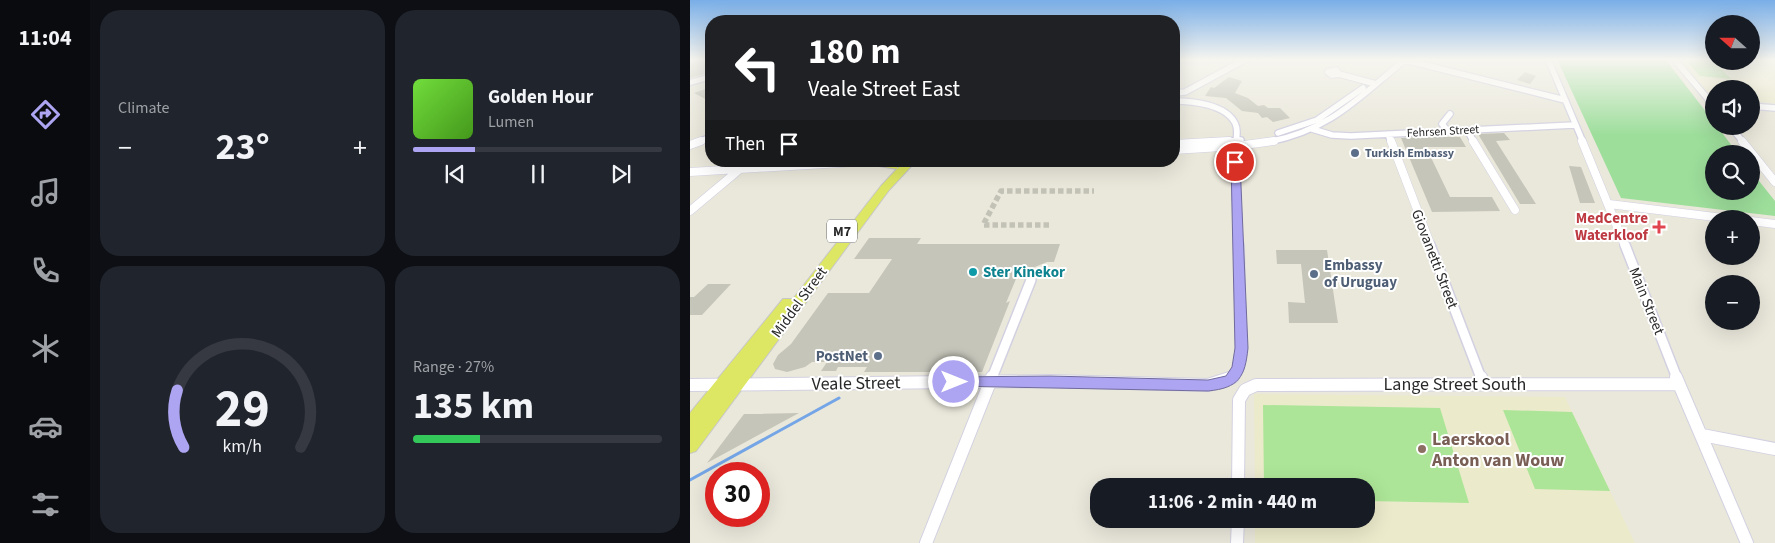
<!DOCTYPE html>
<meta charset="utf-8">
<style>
body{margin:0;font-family:"Source Sans 3",sans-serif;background:#20242c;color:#f1f3f6;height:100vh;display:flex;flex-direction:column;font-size:19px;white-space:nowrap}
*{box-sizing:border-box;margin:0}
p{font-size:16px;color:#9ea1a6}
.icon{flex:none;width:28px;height:28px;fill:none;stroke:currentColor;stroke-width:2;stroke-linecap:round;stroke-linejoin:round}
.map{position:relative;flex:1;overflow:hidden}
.panel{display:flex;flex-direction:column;gap:10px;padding:10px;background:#0d0f14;width:600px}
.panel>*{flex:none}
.guide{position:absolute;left:15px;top:15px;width:475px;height:152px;border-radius:20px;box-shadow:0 5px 20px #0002;background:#202124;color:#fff;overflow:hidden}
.needle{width:32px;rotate:291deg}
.buttons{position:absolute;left:1015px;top:15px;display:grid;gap:10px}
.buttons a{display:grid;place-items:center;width:55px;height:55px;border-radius:50%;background:#171b24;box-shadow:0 5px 20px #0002;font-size:25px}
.speed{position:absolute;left:15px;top:462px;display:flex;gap:10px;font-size:25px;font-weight:700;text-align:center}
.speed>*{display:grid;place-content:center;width:65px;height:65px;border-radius:50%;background:#171b24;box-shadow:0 5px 20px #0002;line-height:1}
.speed .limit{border:8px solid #d22;background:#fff;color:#111}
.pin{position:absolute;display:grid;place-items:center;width:42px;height:42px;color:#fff;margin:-21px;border:2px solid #fff;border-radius:50%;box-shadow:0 1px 5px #0007}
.me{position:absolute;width:55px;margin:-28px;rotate:90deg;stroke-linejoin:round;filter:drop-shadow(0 0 4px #0008)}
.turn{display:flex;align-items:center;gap:18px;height:105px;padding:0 20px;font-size:22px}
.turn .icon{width:65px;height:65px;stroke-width:2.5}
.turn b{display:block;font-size:35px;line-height:42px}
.then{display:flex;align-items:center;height:48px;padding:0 20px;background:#0003;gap:10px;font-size:19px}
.big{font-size:38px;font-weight:700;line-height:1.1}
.panel .tile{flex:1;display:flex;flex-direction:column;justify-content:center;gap:8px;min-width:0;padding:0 18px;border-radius:20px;background:#20242c}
.panel .dial{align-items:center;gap:0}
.dial svg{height:130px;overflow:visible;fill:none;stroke:#363941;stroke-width:7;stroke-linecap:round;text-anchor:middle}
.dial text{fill:#f1f3f6;stroke:none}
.song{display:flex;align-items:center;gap:15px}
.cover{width:60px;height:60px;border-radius:8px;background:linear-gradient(135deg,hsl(100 70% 55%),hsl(100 70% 35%))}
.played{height:5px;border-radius:2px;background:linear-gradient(90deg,#ada4f2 25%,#363941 25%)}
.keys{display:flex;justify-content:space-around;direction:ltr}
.heat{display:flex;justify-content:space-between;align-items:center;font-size:28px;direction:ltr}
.charge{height:8px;border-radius:4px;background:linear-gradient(90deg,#34c759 27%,#363941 0)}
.panel .tiles{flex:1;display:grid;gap:10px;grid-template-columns:repeat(2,1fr)}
.trip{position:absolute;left:400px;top:478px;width:285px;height:50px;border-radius:20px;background:#171b24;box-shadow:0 5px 20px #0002;font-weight:700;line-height:50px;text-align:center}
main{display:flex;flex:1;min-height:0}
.menu{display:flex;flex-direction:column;width:90px;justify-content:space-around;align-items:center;background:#090b0e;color:#9ea1a6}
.menu .icon{width:35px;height:35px}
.menu .selected{color:#ada4f2}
.menu b{font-size:22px;color:#f1f3f6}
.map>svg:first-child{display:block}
</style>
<main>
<nav class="menu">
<b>11:04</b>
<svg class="icon selected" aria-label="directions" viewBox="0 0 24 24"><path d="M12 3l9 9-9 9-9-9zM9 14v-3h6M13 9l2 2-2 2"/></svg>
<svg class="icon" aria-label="music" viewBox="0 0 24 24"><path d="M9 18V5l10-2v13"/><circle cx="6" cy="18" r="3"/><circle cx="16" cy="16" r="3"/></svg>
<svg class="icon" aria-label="phone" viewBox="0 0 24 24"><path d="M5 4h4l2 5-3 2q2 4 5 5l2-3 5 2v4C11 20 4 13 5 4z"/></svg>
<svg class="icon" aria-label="climate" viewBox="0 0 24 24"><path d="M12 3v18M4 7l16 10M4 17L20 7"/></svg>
<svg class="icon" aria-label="car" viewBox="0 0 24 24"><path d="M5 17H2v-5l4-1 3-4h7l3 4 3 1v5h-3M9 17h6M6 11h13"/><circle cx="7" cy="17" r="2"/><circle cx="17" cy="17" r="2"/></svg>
<svg class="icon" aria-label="filters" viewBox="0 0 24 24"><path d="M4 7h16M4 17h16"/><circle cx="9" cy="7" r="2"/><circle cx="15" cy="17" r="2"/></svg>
</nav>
<section class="panel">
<div class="tiles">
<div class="tile"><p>Climate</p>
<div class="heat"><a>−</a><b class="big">23°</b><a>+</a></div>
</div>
<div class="tile">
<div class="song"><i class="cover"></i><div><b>Golden Hour</b><p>Lumen</p></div></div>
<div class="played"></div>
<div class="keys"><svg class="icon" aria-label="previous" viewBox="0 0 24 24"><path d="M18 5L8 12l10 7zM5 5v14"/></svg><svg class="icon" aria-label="pause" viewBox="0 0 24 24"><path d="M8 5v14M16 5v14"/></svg><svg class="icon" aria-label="next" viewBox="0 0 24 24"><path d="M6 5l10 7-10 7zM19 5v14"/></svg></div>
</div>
<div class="tile dial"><svg viewBox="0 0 100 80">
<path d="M14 69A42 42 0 1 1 86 69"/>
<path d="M14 69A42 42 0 0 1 10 34" stroke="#ada4f2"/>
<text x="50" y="56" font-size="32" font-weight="700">29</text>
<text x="50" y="72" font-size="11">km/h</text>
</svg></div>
<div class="tile"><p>Range · 27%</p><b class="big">135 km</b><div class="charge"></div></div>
</div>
</section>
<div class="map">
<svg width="1085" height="543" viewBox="0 0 1085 543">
<rect width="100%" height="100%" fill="#eae8db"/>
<path fill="#ebeacb" d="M988 59 1061 61V59H1085V103L1061 101V89H1024V97H1018Z
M564 394 875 397 945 543H565V519H676V486H565Z"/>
<path fill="#9dde9b" d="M867 59H975L1024 122V126H1027L1048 154H1024V191H1061V171L1085 201V216L931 198Z"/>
<path fill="#ace597" d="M995 59H1022L1041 79 1010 76Z
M573 405 750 408 779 503 676 501V486H574Z
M813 410 882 412 920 491 845 489Z"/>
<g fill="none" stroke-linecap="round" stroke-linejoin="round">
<path stroke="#74a5e6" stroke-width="3" d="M0 480 149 398"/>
</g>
<path fill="#c6c5ba" d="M16 59H21V72L0 78V63Z
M835 72 846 76 840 84 827 80Z
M539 77 552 81 545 93 558 98 568 106 574 105 578 108H590L600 118 583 122 577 117 572 118 568 113 552 111 536 98 515 96 521 87 524 88Z
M21 87V102L4 93Z
M814 133 820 140 806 141 846 204H830L788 134Z
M735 137H770L776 147H736L760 197H802L810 211 742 212 711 138Z
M879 166 891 167 905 203H890Z
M179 238H231L227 244H370L364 262H357L328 274 316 303 320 301 292 372H275L277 368H249L248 372H174L177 367H148L146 371H131L137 362H122L115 367 97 372 85 369 83 364 88 355 101 344 138 293H179L202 259H164Z
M586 250H637L648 323H599L598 302 615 303 611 264H587Z
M18 284H41L12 315H0V297H4Z
M109 413 17 463 54 414Z"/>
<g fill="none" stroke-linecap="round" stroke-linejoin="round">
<path stroke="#c3c2b7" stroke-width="5.5" stroke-dasharray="5.5 3" stroke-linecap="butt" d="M359 225H293L311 191H404"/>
<defs>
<path id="minor-far3" d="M711 59 875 100
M858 59 893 142
M984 59 1024 106
M646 70 649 74 642 75 638 72Z
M649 74 686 84
M484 93 495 92 556 59
M484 101C502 101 535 104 545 123 548 129 547 135 546 142
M1061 106 1085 108
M1040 126 1053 142
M622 129 642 135 661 136 884 125
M777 130 784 142
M758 131 752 124 760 114
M588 133 627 120 673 88
M698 134 701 142
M8 142 21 137
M518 142 551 140
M578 142C641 130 669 97 716 59"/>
<path id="minor-far2" d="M547 141 545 178 549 246
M701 141 741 246
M783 141 825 210
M892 141 935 246
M1052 141 1085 182
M484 144 539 141
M0 145 11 141
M484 150 547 146 584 141
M0 172 185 161
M919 204 1041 219
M0 211 50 169
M1061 221 1085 224"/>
<path id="minor-far1" d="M740 245 791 378
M935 245 987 378
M302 378 341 280
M542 378 549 368 551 358 549 245"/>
<path id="minor" d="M791 377 793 383
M986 377 1057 543
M0 385 360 381 518 385 543 377
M1012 435 1085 449
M548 486 549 400 555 390 566 385 989 384
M236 543 302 377
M547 543 548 519"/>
<path id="secondary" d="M18 75H21V79L0 85V80Z"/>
<path id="primary" d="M176 161H202L207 165V169L215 161H226L199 190 6 451 0 453V413L93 299H103L191 186 207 169 177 164Z"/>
</defs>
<use href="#minor-far3" stroke="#d3d1e1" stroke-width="8"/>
<use href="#minor-far2" stroke="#d3d1e1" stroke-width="9"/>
<use href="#minor-far1" stroke="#d3d1e1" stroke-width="12"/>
<use href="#minor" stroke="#d3d1e1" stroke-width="14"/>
<use href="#secondary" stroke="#d3d1e1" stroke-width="3"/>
<use href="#primary" stroke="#c7c7c7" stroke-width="2"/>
<use href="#minor-far3" stroke="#fff" stroke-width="5.5"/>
<use href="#minor-far2" stroke="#fff" stroke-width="8"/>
<use href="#minor-far1" stroke="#fff" stroke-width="9"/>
<use href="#minor" stroke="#fff" stroke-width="12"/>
<use href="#secondary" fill="#fff" fill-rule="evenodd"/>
<use href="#primary" fill="#dee763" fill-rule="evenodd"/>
</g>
<linearGradient id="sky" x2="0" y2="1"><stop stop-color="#79aee7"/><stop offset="0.44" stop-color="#f6f5ef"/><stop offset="1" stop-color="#f6f5ef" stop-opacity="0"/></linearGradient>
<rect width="1085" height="135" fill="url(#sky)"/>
<path fill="#ada4f2" stroke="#706b9d" d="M545 159 550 162 558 348C555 377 549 388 518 391L259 386 257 382 259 378 264 377 360 376 518 380 536 376 542 367 545 348 541 162Z"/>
<g fill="#5c6f8a" stroke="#fff" stroke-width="2">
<circle cx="665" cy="153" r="5"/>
<circle cx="624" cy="274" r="5"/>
<circle cx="188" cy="356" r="5"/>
</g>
<path fill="#e0444e" stroke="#fff" stroke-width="2" d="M966.5 219.5h5v5h5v5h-5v5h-5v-5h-5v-5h5z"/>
<circle fill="#0f9aa8" stroke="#fff" stroke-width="2" cx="283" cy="272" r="5"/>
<circle fill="#8d6e63" stroke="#fff" stroke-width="2" cx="732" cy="449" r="5"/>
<g text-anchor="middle" stroke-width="4" stroke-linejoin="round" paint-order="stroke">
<g font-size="12" fill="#292929" stroke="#fff">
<text transform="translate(753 131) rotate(-3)" y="4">Fehrsen Street</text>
</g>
<g font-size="12" font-weight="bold" fill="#4e5e75" stroke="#fff" text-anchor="start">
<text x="675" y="157">Turkish Embassy</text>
</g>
<rect fill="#fff" stroke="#696969" stroke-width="1" x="137" y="219.5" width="30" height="23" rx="4"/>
<g font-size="14" font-weight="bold" fill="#292929">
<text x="152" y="236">M7</text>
</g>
<g font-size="15" font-weight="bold" fill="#be3a42" stroke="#fff" text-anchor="end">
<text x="958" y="223">MedCentre<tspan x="958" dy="17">Waterkloof</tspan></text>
</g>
<g font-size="15" fill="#292929" stroke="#fff">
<text transform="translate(745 259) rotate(69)" y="5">Giovanetti Street</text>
<text transform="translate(957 301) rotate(68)" y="5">Main Street</text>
<text transform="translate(109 302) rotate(-54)" y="5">Middel Street</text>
</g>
<g font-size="15" font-weight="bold" fill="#4e5e75" stroke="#fff" text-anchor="start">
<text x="634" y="270">Embassy<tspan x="634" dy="17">of Uruguay</tspan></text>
<text x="178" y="361" text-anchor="end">PostNet</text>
</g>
<g font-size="15" font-weight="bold" fill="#0d838f" stroke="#fff" text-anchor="start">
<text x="293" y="277">Ster Kinekor</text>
</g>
<g font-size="18" fill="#292929" stroke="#fff">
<text transform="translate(166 383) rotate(-1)" y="6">Veale Street</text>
<text x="765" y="390">Lange Street South</text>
</g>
<g font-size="18" font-weight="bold" fill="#785e54" stroke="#fff" text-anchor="start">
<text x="742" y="445">Laerskool<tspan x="742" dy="21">Anton van Wouw</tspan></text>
</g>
</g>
</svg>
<div class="buttons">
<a><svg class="needle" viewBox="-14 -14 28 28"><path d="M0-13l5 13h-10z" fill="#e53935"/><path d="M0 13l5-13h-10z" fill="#9ea1a6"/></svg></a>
<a><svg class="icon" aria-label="sound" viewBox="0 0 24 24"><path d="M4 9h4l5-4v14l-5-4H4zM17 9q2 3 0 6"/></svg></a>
<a><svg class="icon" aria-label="search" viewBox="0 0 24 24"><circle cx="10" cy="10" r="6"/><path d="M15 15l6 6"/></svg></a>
<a>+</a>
<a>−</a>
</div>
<div class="speed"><div class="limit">30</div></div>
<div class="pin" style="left:545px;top:162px;background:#d93025"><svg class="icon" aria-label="arrive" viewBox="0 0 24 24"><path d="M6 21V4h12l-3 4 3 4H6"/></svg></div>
<svg class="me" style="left:264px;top:382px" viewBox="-20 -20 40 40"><circle r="17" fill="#ada4f2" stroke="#fff" stroke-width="3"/><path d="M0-11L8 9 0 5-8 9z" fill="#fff"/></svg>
<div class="trip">11:06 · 2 min · 440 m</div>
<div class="guide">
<div class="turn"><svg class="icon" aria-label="left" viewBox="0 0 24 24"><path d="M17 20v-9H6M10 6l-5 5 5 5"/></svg><div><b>180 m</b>Veale Street East</div></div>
<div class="then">Then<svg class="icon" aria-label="arrive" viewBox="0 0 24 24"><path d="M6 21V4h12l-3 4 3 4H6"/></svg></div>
</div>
</div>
</main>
